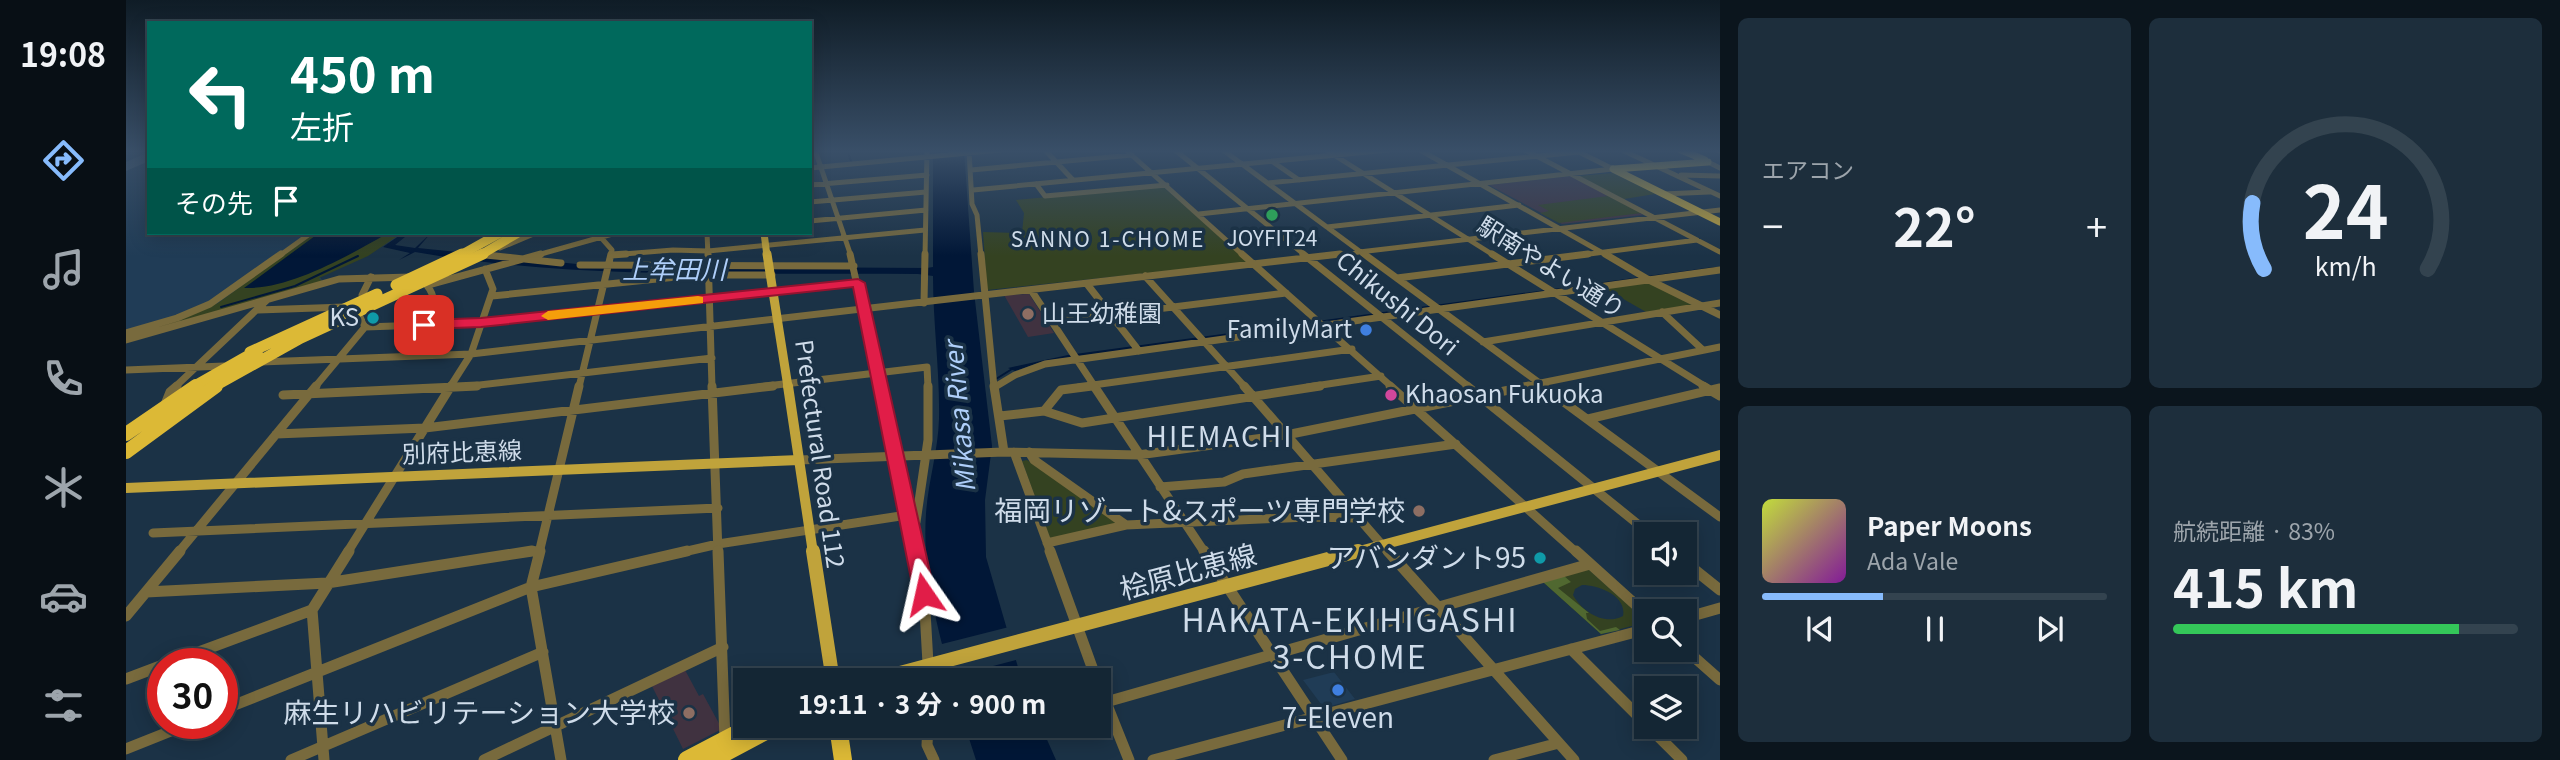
<!DOCTYPE html>
<html lang="ja">
<meta charset="utf-8">
<style>
body{margin:0;font-family:Georgia,"Noto Sans JP",serif;background:#1d2e3c;color:#f1f3f6;height:100vh;display:flex;flex-direction:column;font-size:26px;white-space:nowrap}
*{box-sizing:border-box;margin:0}
p{font-size:23px;color:#9da5ac}
.icon{flex:none;width:38px;height:38px;fill:none;stroke:currentColor;stroke-width:2;stroke-linecap:round;stroke-linejoin:round}
.map{position:relative;flex:1;overflow:hidden}
.sheet{display:flex;flex-direction:column;gap:18px;padding:18px;background:#0b151d;width:840px}
.sheet>*{flex:none}
.guide{position:absolute;left:21px;top:21px;width:665px;height:214px;border-radius:0px;box-shadow:0 4px 18px #0003,0 0 0 2px #33434f;background:#00695c;color:#fff;overflow:hidden}
.controls{position:absolute;left:1508px;top:522px;display:grid;gap:14px}
.controls a{display:grid;place-items:center;width:63px;height:63px;border-radius:0px;background:#142634;box-shadow:0 4px 18px #0003,0 0 0 2px #33434f;font-size:35px}
.speed{position:absolute;left:21px;top:648px;display:flex;gap:14px;font-size:35px;font-weight:700;text-align:center}
.speed>*{display:grid;place-content:center;width:91px;height:91px;border-radius:50%;background:#142634;box-shadow:0 4px 18px #0003,0 0 0 2px #33434f;line-height:1}
.speed .limit{border:10px solid #d22;background:#fff;color:#111}
.pin{position:absolute;display:grid;place-items:center;width:60px;height:60px;color:#fff;margin:-30px;border-radius:14px;box-shadow:0 4px 10px #0006}
.me{position:absolute;width:77px;margin:-38px;rotate:349deg;stroke-linejoin:round;filter:drop-shadow(0 0 5px #0008)}
.turn{display:flex;align-items:center;gap:24px;height:147px;padding:0 28px;font-size:32px}
.turn .icon{width:91px;height:91px;stroke-width:2.5}
.turn b{display:block;font-size:49px;line-height:60px}
.then{display:flex;align-items:center;height:66px;padding:0 28px;background:#0003;gap:14px;font-size:26px}
.big{font-size:52px;font-weight:700;line-height:1.1}
.sheet .widget{flex:1;display:flex;flex-direction:column;justify-content:center;gap:10px;min-width:0;padding:0 24px;border-radius:10px;background:#1d2e3c}
.sheet .dial{align-items:center;gap:0}
.dial svg{height:182px;overflow:visible;fill:none;stroke:#33434f;stroke-width:7;stroke-linecap:round;text-anchor:middle}
.dial text{fill:#f1f3f6;stroke:none}
.song{display:flex;align-items:center;gap:21px}
.cover{width:84px;height:84px;border-radius:10px;background:linear-gradient(135deg,hsl(70 70% 55%),hsl(290 70% 35%))}
.played{height:7px;border-radius:4px;background:linear-gradient(90deg,#87bbfc 35%,#33434f 35%)}
.keys{display:flex;justify-content:space-around;direction:ltr}
.heat{display:flex;justify-content:space-between;align-items:center;font-size:38px;direction:ltr}
.charge{height:10px;border-radius:5px;background:linear-gradient(90deg,#34c759 83%,#33434f 0)}
.sheet .tiles{flex:1;display:grid;gap:18px;grid-template-columns:repeat(2,1fr)}
.trip{position:absolute;left:607px;top:668px;width:378px;height:70px;border-radius:0px;background:#142634;box-shadow:0 4px 18px #0003,0 0 0 2px #33434f;font-weight:700;line-height:70px;text-align:center}
main{display:flex;flex:1;min-height:0}
.menu{display:flex;flex-direction:column;width:126px;justify-content:space-around;align-items:center;background:#080f15;color:#9da5ac}
.menu .icon{width:49px;height:49px}
.menu .on{color:#87bbfc}
.menu b{font-size:32px;color:#f1f3f6}
.map>svg:first-child{display:block}
</style>
<main>
<nav class="menu">
<b>19:08</b>
<svg class="icon on" aria-label="directions" viewBox="0 0 24 24"><path d="M12 3l9 9-9 9-9-9zM9 14v-3h6M13 9l2 2-2 2"/></svg>
<svg class="icon" aria-label="music" viewBox="0 0 24 24"><path d="M9 18V5l10-2v13"/><circle cx="6" cy="18" r="3"/><circle cx="16" cy="16" r="3"/></svg>
<svg class="icon" aria-label="phone" viewBox="0 0 24 24"><path d="M5 4h4l2 5-3 2q2 4 5 5l2-3 5 2v4C11 20 4 13 5 4z"/></svg>
<svg class="icon" aria-label="climate" viewBox="0 0 24 24"><path d="M12 3v18M4 7l16 10M4 17L20 7"/></svg>
<svg class="icon" aria-label="car" viewBox="0 0 24 24"><path d="M5 17H2v-5l4-1 3-4h7l3 4 3 1v5h-3M9 17h6M6 11h13"/><circle cx="7" cy="17" r="2"/><circle cx="17" cy="17" r="2"/></svg>
<svg class="icon" aria-label="filters" viewBox="0 0 24 24"><path d="M4 7h16M4 17h16"/><circle cx="9" cy="7" r="2"/><circle cx="15" cy="17" r="2"/></svg>
</nav>
<div class="map">
<svg width="1594" height="760" viewBox="0 0 1594 760">
<rect width="100%" height="100%" fill="#1b3246"/>
<path fill="#203c56" d="M0 150H23V233H278L240 256 194 277 197 282 0 338Z
M1208 672 1229 699 1198 708 1177 680Z"/>
<path fill="#46322f" d="M307 298 297 324 268 325 274 316 271 308Z"/>
<path fill="#403240" d="M1447 176 1517 215 1436 224 1363 185Z
M903 294 928 333 902 337 878 295Z
M559 670 573 696 577 694 596 729 557 749 526 686Z"/>
<path fill="#344221" fill-rule="evenodd" d="M1487 173 1529 194 1498 199 1452 176Z
M1036 186 1125 262 861 290 857 232 896 233 898 213 890 200Z
M1482 196 1516 213 1433 223 1414 213 1423 211 1412 205Z
M188 233H276L242 256 193 278 197 282 0 339 92 303Z
M1522 282 1566 305 1520 312 1480 289Z
M901 460 990 521 989 526 924 538 896 461Z
M1462 569 1521 622 1475 634 1417 582ZM1456 585C1473 585 1501 596 1497 616 1479 626 1456 612 1447 595L1449 589Z"/>
<path fill="#506830" d="M1438 576 1445 582 1432 588 1463 613H1460L1461 619 1474 631 1490 627 1494 630 1475 634 1417 582Z"/>
<path fill="#011737" d="M807 150H838L848 292 866 446 859 500 860 557 896 681H826C811 627 796 570 800 514 802 482 812 452 813 419 814 372 807 324 807 276L792 274C624 272 456 281 289 252L273 260 284 253 257 247 277 233H284L269 245 289 248 305 233 292 248 470 266 801 268 807 267Z
M193 233H262C224 255 163 290 118 288Z
M1588 267 1594 268 918 361 889 371 882 368 942 355Z
M839 726H915L930 760H850Z"/>
<path fill="#1b3246" d="M883 627 894 659 821 678 812 645Z"/>
<g fill="none" stroke-linecap="round" stroke-linejoin="round">
<path stroke="#011737" stroke-width="2" d="M721 150 725 161
M95 307 169 286 232 256
M870 379 886 369"/>
<path fill="#44596c" fill-rule="evenodd" d="M23 152V161L0 171V162Z"/>
<path stroke="#786a3d" stroke-width="5" d="M689 150 725 256
M843 150 846 204 851 215 855 256
M919 150 947 180
M1000 150 1118 256
M1049 150 1180 256
M1097 150 1240 256
M1200 150 1369 256
M1294 150 1482 256
M1399 150 1594 252
M1449 150 1487 169
M1496 150 1594 196
M1591 150 1594 151
M1147 162 1173 180
M1582 162 1594 168
M684 168 874 150
M845 170 1006 155
M1555 175 1594 176
M1142 183 1453 152
M910 184 919 196 1041 185
M684 185 801 175
M847 190 1262 150
M1537 194 1583 192
M684 202 800 192
M1073 214 1487 169
M684 221 800 210
M1201 227 1393 205
M471 233 486 250 485 256
M581 233 582 256
M374 248 410 233
M360 255 365 256
M485 255 547 250 582 251 799 230
M153 256 185 233
M408 256 490 233
M799 256 801 150
M1199 256 1594 210
M1448 256 1571 240"/>
<path stroke="#786a3d" stroke-width="7" d="M582 254 586 387
M724 254 754 387
M855 254 868 387
M1116 254 1266 387
M1177 254 1343 387
M1238 254 1419 387
M1366 254 1580 387
M1479 254 1523 280 1594 315
M360 255 435 263
M485 255 500 254
M454 265 728 266
M1019 276 1119 387
M1271 278 1462 254
M961 284 1013 351
M302 285 415 254
M905 290 969 387
M366 296 570 275H646
M238 299 236 295 245 277
M798 303 799 254
M132 310 219 307
M231 311 239 327 355 323 732 283
M1536 312 1577 350
M926 322 1160 293
M298 325C309 310 312 299 300 284
M0 333 51 318 84 304 155 254
M0 340 213 279 285 277
M1357 342 1594 303
M135 362 345 354 1214 254
M0 370 98 366
M49 387 141 300
M189 387 239 327
M324 387 345 354 367 289 359 269
M336 387 586 358
M453 387 485 254
M633 387 801 367 802 387
M869 387 889 375 919 364 1594 270
M953 387 1226 349
M1182 387 1255 376
M1395 387 1594 347"/>
<path stroke="#786a3d" stroke-width="9" d="M586 386 592 553
M754 386 782 519
M868 386 878 452
M966 386 935 390 918 411 956 423 1194 386
M968 386 1079 553
M1118 386 1263 553
M1264 386 1451 553
M1341 386 1524 534
M1416 386 1594 517
M1577 386 1594 396
M157 395 351 386
M40 402 44 392 51 386
M874 416 918 411
M1462 419 1594 388
M150 434 299 428 647 386
M888 452 925 553
M903 452 908 460 1000 525
M673 460 878 452 1012 455 1160 435 1403 386
M1034 487 1098 482 1117 474 1330 444
M27 533 592 508
M921 543 1000 525 1181 517 1232 518
M52 553 190 386
M221 553 325 386
M395 553 414 550
M413 553 453 386
M553 553 592 544 781 515
M791 553 785 526 790 522 802 440V386"/>
<path stroke="#786a3d" stroke-width="11" d="M414 551 405 587 435 760
M592 551 599 740
M791 551 797 576 803 681
M924 551 971 681
M1078 551 1216 760
M1262 551 1448 760
M1450 551 1521 615
M1559 562 1594 590
M20 592 201 583 406 551
M0 616 54 551
M1559 618 1594 608
M1445 649 1521 725
M1559 649 1594 680
M43 663 186 610
M0 679 37 665
M973 685 1003 760
M980 702 1464 564
M96 710 405 587 561 551
M802 726 801 745 808 760
M1522 726 1556 760
M0 749 65 723
M165 760 417 652
M198 760 186 610 223 551
M358 760 597 647
M1027 760 1521 629
M1368 760 1433 743"/>
<path stroke="#c0a33b" stroke-width="7" d="M1555 150 1579 160
M1487 169 1594 222
M1488 169 1582 162
M638 233 641 256"/>
<path stroke="#c0a33b" stroke-width="9" d="M641 254 662 387"/>
<path stroke="#c0a33b" stroke-width="10" d="M662 386 687 553
M0 488 673 460
M1226 553 1594 455"/>
<path stroke="#c0a33b" stroke-width="14" d="M687 551 707 681
M744 681 1232 551"/>
<path stroke="#dcb936" stroke-width="9" d="M333 256 374 233
M353 256 392 233"/>
<path stroke="#dcb936" stroke-width="11" d="M270 285 336 254
M124 352 251 294
M67 387 132 350
M87 387 175 338 357 254"/>
<path stroke="#dcb936" stroke-width="14" d="M0 434 70 386
M0 452 90 386"/>
<path stroke="#dcb936" stroke-width="18" d="M712 726 717 760
M561 760 626 726
M585 760 649 726"/>
</g>
<linearGradient id="sky" x2="0" y2="1"><stop stop-color="#0f1c26"/><stop offset="0.59" stop-color="#394f68"/><stop offset="1" stop-color="#394f68" stop-opacity="0"/></linearGradient>
<rect width="1594" height="256" fill="url(#sky)"/>
<path fill="#e11d48" stroke="#92132f" stroke-width="2" d="M732 279 739 283 809 594 806 600 798 602 791 600 788 594 727 287 355 327 298 329 291 325 298 320 355 318Z"/>
<path fill="#f59e0b" d="M572 296 577 297V303L422 320 415 316 422 311Z"/>
<circle fill="#2e9e5b" stroke="#1b3246" stroke-width="2.5" cx="1146" cy="215" r="7"/>
<g fill="#8d6e63" stroke="#1b3246" stroke-width="2.5">
<circle cx="902" cy="314" r="7"/>
<circle cx="1293" cy="511" r="7"/>
<circle cx="563" cy="713" r="7"/>
</g>
<g fill="#0f9aa8" stroke="#1b3246" stroke-width="2.5">
<circle cx="247" cy="318" r="7"/>
<circle cx="1414" cy="558" r="7"/>
</g>
<g fill="#3f7fe0" stroke="#1b3246" stroke-width="2.5">
<circle cx="1240" cy="330" r="7"/>
<circle cx="1212" cy="690" r="7"/>
</g>
<circle fill="#d1479c" stroke="#1b3246" stroke-width="2.5" cx="1265" cy="395" r="7"/>
<g text-anchor="middle" stroke-width="7" stroke-linejoin="round" paint-order="stroke">
<g font-size="21" fill="#cfdcea" stroke="#1b3246">
<text x="1146" y="246">JOYFIT24</text>
</g>
<g font-size="21" letter-spacing="2" fill="#cfdcea" stroke="#1b3246">
<text x="982" y="247">SANNO 1-CHOME</text>
</g>
<g font-size="24" fill="#cfdcea" stroke="#1b3246">
<text transform="translate(1425 268) rotate(32)" y="8">駅南やよい通り</text>
<text transform="translate(1271 304) rotate(39)" y="8">Chikushi Dori</text>
<text transform="translate(336 453) rotate(-2)" y="8">別府比恵線</text>
<text transform="translate(693 454) rotate(82)" y="8">Prefectural Road 112</text>
</g>
<g font-size="24" fill="#cfdcea" stroke="#1b3246" text-anchor="start">
<text x="916" y="322">山王幼稚園</text>
<text x="233" y="326" text-anchor="end">KS</text>
<text x="1226" y="338" text-anchor="end">FamilyMart</text>
<text x="1279" y="403">Khaosan Fukuoka</text>
</g>
<g font-size="26" font-style="italic" fill="#afcffa" stroke="#1b3246">
<text x="548" y="279">上牟田川</text>
<text transform="translate(834 417) rotate(-95)" y="9">Mikasa River</text>
</g>
<g font-size="28" letter-spacing="2" fill="#cfdcea" stroke="#1b3246">
<text x="1094" y="447">HIEMACHI</text>
</g>
<g font-size="28" fill="#cfdcea" stroke="#1b3246" text-anchor="end">
<text x="1279" y="521">福岡リゾート&amp;スポーツ専門学校</text>
<text x="1400" y="568">アバンダント95</text>
<text x="549" y="723">麻生リハビリテーション大学校</text>
<text x="1212" y="728" text-anchor="middle">7-Eleven</text>
</g>
<g font-size="28" fill="#cfdcea" stroke="#1b3246">
<text transform="translate(1062 572) rotate(-15)" y="10">桧原比恵線</text>
</g>
<g font-size="32" letter-spacing="2" fill="#cfdcea" stroke="#1b3246">
<text x="1224" y="632">HAKATA-EKIHIGASHI<tspan x="1224" dy="37">3-CHOME</tspan></text>
</g>
</g>
</svg>
<div class="controls">
<a><svg class="icon" aria-label="sound" viewBox="0 0 24 24"><path d="M4 9h4l5-4v14l-5-4H4zM17 9q2 3 0 6"/></svg></a>
<a><svg class="icon" aria-label="search" viewBox="0 0 24 24"><circle cx="10" cy="10" r="6"/><path d="M15 15l6 6"/></svg></a>
<a><svg class="icon" aria-label="layers" viewBox="0 0 24 24"><path d="M12 4l9 5-9 5-9-5zM3 14l9 5 9-5"/></svg></a>
</div>
<div class="speed"><div class="limit">30</div></div>
<div class="pin" style="left:298px;top:325px;background:#d93025"><svg class="icon" aria-label="arrive" viewBox="0 0 24 24"><path d="M6 21V4h12l-3 4 3 4H6"/></svg></div>
<svg class="me" style="left:798px;top:594px" viewBox="-20 -20 40 40"><path d="M0-17L14 15 0 8-14 15z" fill="#e11d48" stroke="#fff" stroke-width="4"/></svg>
<div class="trip">19:11 · 3 分 · 900 m</div>
<div class="guide">
<div class="turn"><svg class="icon" aria-label="left" viewBox="0 0 24 24"><path d="M17 20v-9H6M10 6l-5 5 5 5"/></svg><div><b>450 m</b>左折</div></div>
<div class="then">その先<svg class="icon" aria-label="arrive" viewBox="0 0 24 24"><path d="M6 21V4h12l-3 4 3 4H6"/></svg></div>
</div>
</div>
<section class="sheet">
<div class="tiles">
<div class="widget"><p>エアコン</p>
<div class="heat"><a>−</a><b class="big">22°</b><a>+</a></div>
</div>
<div class="widget dial"><svg viewBox="0 0 100 80">
<path d="M14 69A42 42 0 1 1 86 69"/>
<path d="M14 69A42 42 0 0 1 9 40" stroke="#87bbfc"/>
<text x="50" y="56" font-size="32" font-weight="700">24</text>
<text x="50" y="72" font-size="11">km/h</text>
</svg></div>
<div class="widget">
<div class="song"><i class="cover"></i><div><b>Paper Moons</b><p>Ada Vale</p></div></div>
<div class="played"></div>
<div class="keys"><svg class="icon" aria-label="previous" viewBox="0 0 24 24"><path d="M18 5L8 12l10 7zM5 5v14"/></svg><svg class="icon" aria-label="pause" viewBox="0 0 24 24"><path d="M8 5v14M16 5v14"/></svg><svg class="icon" aria-label="next" viewBox="0 0 24 24"><path d="M6 5l10 7-10 7zM19 5v14"/></svg></div>
</div>
<div class="widget"><p>航続距離 · 83%</p><b class="big">415 km</b><div class="charge"></div></div>
</div>
</section>
</main>
